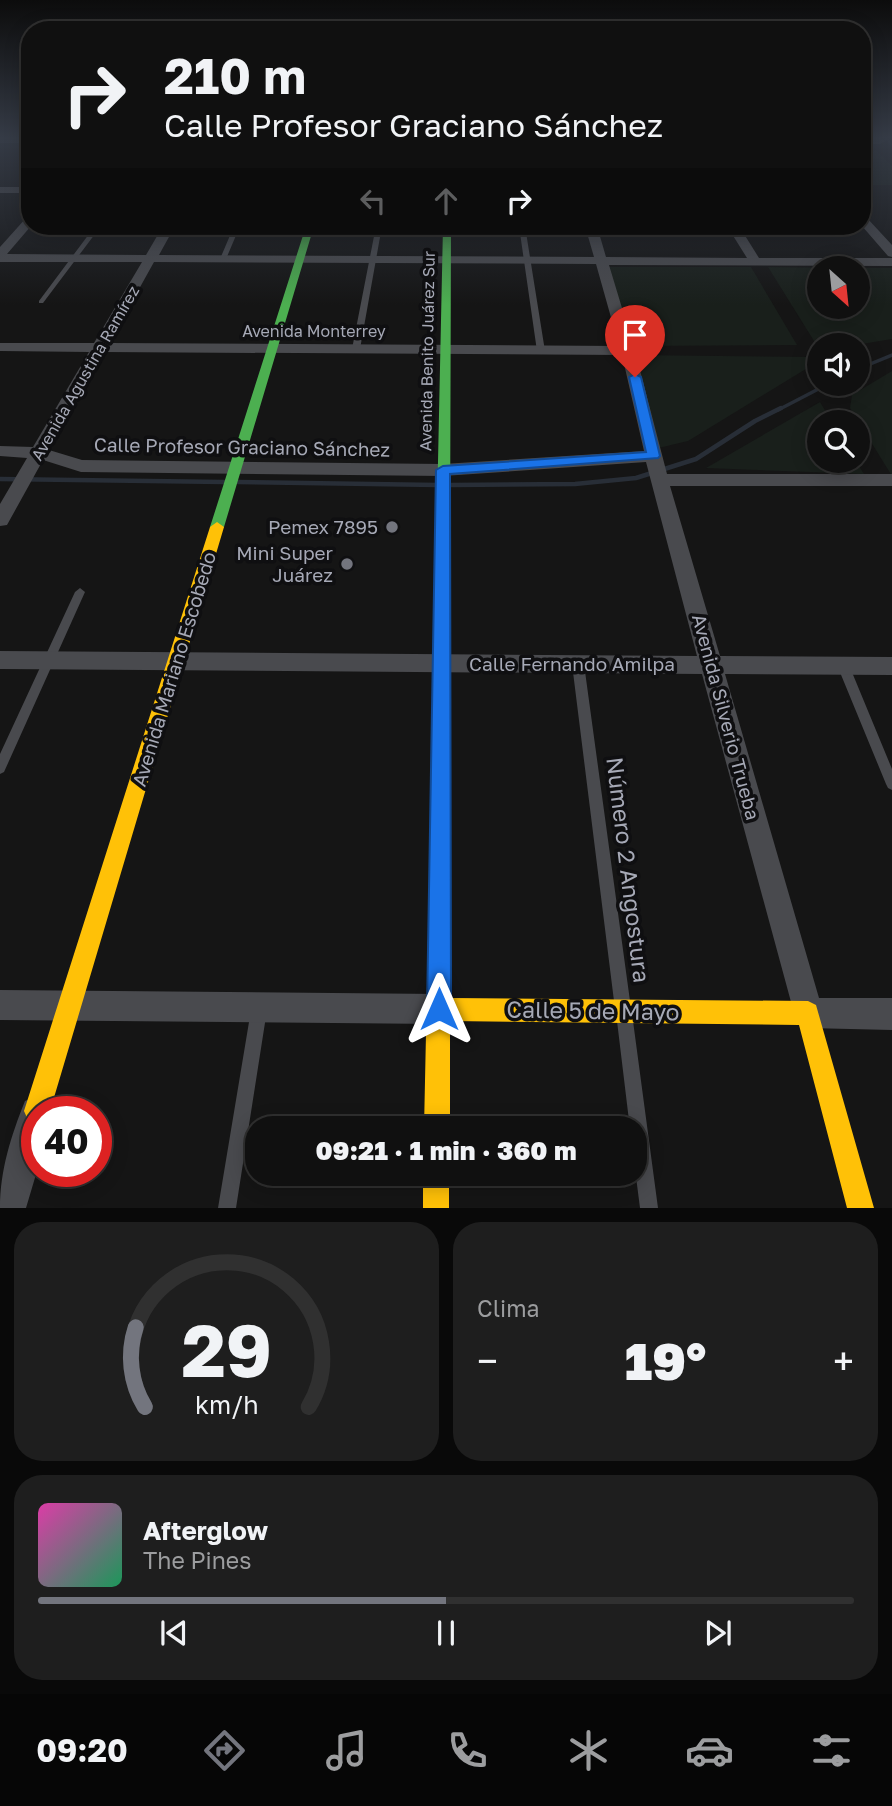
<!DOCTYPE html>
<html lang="es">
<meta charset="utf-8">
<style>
body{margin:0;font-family:"Golos Text",sans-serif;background:#1e1e1e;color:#f1f3f6;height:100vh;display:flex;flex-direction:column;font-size:26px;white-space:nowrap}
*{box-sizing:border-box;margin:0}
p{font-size:23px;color:#9c9d9f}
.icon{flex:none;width:38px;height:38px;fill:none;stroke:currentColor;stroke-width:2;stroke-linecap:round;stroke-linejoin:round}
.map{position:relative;height:1208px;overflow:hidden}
.details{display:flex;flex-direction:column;gap:14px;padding:14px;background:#090909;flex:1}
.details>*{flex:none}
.banner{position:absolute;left:21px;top:21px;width:850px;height:214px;border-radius:28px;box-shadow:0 4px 18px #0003,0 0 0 2px #303030;background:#101010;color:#f1f3f6;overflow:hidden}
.needle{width:46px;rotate:153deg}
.buttons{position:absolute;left:807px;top:256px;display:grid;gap:14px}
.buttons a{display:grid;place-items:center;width:63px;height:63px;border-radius:50%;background:#101010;box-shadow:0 4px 18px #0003,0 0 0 2px #303030;font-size:35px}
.speed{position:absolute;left:21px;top:1096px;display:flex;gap:14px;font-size:35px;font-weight:700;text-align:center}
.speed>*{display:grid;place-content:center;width:91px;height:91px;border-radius:50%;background:#101010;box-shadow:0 4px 18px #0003,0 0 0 2px #303030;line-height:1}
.speed .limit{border:10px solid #d22;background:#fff;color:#111}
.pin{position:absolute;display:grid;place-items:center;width:60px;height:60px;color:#fff;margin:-72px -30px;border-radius:50% 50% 50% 0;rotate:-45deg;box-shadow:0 0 7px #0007}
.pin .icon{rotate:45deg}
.me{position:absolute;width:77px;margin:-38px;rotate:0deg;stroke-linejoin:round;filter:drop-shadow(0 0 5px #0008)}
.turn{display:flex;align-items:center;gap:24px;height:147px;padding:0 28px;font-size:32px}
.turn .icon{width:91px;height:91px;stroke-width:2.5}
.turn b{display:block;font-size:49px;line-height:60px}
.lanes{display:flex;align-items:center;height:66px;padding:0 28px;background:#0003;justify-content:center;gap:35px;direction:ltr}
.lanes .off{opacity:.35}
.big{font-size:52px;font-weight:800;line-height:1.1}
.details .card{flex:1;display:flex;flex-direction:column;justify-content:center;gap:10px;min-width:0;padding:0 24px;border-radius:28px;background:#1e1e1e}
.details .dial{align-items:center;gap:0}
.dial svg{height:182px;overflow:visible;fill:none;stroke:#303030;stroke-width:7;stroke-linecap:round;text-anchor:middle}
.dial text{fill:#f1f3f6;stroke:none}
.song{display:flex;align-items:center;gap:21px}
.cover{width:84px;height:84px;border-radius:10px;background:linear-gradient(135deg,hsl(320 70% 55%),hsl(150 70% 35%))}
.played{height:7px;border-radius:4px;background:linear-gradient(90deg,#73757e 50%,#303030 50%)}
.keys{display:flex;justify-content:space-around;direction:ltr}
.heat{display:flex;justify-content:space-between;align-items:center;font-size:38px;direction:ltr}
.details .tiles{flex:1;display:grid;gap:14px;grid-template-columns:1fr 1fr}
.card:last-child{grid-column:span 2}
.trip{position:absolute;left:245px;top:1116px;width:402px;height:70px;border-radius:28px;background:#101010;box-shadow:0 4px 18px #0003,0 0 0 2px #303030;font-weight:800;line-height:70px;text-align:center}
.tabs{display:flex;height:112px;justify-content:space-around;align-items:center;background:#060606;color:#9c9d9f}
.tabs .icon{width:49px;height:49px}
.tabs .selected{color:#73757e}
.tabs b{font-size:32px;color:#f1f3f6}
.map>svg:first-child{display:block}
</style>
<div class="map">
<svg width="892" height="1208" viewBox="0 0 892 1208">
<rect width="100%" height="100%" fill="#151515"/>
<path fill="#191f1b" d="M863 150H876L892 166V185H863Z
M607 267H751L797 345 631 346Z
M768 267 851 268H819V306H858V268H892V339L856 345H819V349Z
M819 352V361L688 441 650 450 631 355 811 357Z
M892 371V476L850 408 852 395Z
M820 402 832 422H819V460H855L864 474 706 468Z"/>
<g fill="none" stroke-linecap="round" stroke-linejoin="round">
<path stroke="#282e37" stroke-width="2.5" d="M883 136 892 145"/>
<path stroke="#282e37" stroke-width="3.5" d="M858 369 892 355
M778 410 830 383"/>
<path stroke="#282e37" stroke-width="4.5" d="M0 479 224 482
M238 482 438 485
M451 485 575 484 636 478 696 459 755 421 781 408"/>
<path fill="#494a4e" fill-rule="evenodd" d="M95 226H101L43 303H39V301Z
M234 226H240L226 259 221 260 220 259Z
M376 226H382L360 349 356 351 352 349Z
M519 226H525L545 351 541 353 537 351Z
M80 588 85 592 4 772 0 774V754L75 592Z
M578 659 582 661 584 664 630 1001 627 1006 622 1009 617 1006 614 1001 572 664 574 661Z
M843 660 847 662 849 665 892 769V790L888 788 886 784 837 665 839 662Z
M259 1002 264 1005 267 1010 236 1208H218L251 1010 254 1005Z
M625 1013 631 1015 633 1021 658 1208H640L635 1169V1129H630L617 1021 619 1015Z"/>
<path fill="#494a4e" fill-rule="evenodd" d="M0 137H30V143H0Z
M863 138H880L885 141 880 144H863Z
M0 187H30V193H0Z
M30 217 31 226 7 254 146 255 163 226H175L159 255 594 257 585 226H597L606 257 747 258 727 226H739L759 258H892V266L609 265 635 351 667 474H892V486H670L720 656 892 657V675L725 674 819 998H892V1030L808 1028 797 1024 702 674 0 669V651L697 656 646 462 443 476 81 472 43 460 7 525 0 526V504L27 458 0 456V446L33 447 89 352 0 351V343H94L142 262H0V247L26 218ZM154 262 596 264 619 346 109 343ZM104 352 622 355 644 451 443 464 82 460 49 450Z
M863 217 867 218 892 245V257L888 256 862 226Z
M0 990 439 994 450 998 454 1009 450 1020 439 1024 0 1020Z
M37 1096 49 1101 53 1111H37V1171L26 1208H0C0 1170 11 1136 25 1101Z"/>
<path fill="#4caf50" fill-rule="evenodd" d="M306 226H314L224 527 217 532 212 530 210 527Z
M443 226H451L450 556 443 561 436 556Z"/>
<path fill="#ffc107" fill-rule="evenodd" d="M217 522 224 527 50 1111H37V1123L28 1120 24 1111 210 527Z
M443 551 450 556V998L808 1001 816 1005 874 1208H847L799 1025 450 1021V1129H424L436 556Z
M423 1174H449V1208H423Z"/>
</g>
<linearGradient id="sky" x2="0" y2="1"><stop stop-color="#0c0c0c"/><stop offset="0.45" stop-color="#353b46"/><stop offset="1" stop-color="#353b46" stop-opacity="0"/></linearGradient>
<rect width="892" height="305" fill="url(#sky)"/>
<path fill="#1a73e8" stroke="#114b97" stroke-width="2" d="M635 374 641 377 660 456 658 458 450 474 451 1009 447 1018 439 1021 431 1018 427 1009 436 470 443 466 646 452 629 377Z"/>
<g fill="#73757e" stroke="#0f0f11" stroke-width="2.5">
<circle cx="392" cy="527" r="7"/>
<circle cx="347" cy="564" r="7"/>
</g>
<g text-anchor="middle" stroke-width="7" stroke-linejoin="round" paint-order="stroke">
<g font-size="16" fill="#a6a9b6" stroke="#0f0f11">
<text x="314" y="337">Avenida Monterrey</text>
<text transform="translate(427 351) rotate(-89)" y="6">Avenida Benito Juárez Sur</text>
<text transform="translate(85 373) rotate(-60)" y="6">Avenida Agustina Ramírez</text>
</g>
<g font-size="19" fill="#a6a9b6" stroke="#0f0f11">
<text transform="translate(242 447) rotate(1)" y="7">Calle Profesor Graciano Sánchez</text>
<text x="572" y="671">Calle Fernando Amilpa</text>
<text transform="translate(174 669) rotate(-73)" y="7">Avenida Mariano Escobedo</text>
<text transform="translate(726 717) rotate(75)" y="7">Avenida Silverio Trueba</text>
</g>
<g font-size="19" fill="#a6a9b6" stroke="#0f0f11" text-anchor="end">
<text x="378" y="534">Pemex 7895</text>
<text x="333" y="560">Mini Super<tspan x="333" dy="22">Juárez</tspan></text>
</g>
<g font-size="23" fill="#a6a9b6" stroke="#0f0f11">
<text transform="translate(628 870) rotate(83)" y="8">Número 2 Angostura</text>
<text transform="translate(593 1011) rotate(1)" y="8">Calle 5 de Mayo</text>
</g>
</g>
</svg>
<div class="buttons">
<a><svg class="needle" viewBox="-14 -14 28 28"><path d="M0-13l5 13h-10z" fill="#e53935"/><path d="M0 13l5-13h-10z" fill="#9c9d9f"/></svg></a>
<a><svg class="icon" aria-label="sound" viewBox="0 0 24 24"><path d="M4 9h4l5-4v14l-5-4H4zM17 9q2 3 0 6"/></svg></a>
<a><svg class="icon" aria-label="search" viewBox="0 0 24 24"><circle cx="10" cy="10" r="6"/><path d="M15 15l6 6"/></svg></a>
</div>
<div class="speed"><div class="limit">40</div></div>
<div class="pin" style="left:635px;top:377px;background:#d93025"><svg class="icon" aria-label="arrive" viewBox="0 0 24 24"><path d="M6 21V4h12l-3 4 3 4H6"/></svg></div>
<svg class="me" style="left:439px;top:1009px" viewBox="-20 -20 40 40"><path d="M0-17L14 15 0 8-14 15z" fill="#1a73e8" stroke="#fff" stroke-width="4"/></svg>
<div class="trip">09:21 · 1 min · 360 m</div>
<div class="banner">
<div class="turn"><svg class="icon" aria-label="right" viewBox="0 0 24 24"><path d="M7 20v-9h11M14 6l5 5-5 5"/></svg><div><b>210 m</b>Calle Profesor Graciano Sánchez</div></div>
<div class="lanes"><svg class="icon off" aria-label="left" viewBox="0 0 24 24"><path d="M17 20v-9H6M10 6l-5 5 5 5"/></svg><svg class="icon off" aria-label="ahead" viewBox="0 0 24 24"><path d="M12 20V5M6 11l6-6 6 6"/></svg><svg class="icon" aria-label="right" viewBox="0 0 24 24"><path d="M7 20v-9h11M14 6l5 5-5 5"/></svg></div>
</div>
</div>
<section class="details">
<div class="tiles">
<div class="card dial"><svg viewBox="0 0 100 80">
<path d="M14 69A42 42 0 1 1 86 69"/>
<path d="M14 69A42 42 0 0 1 10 34" stroke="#73757e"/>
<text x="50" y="56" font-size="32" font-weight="700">29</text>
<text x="50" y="72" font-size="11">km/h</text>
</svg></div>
<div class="card"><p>Clima</p>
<div class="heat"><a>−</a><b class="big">19°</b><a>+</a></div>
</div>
<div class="card">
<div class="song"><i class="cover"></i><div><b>Afterglow</b><p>The Pines</p></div></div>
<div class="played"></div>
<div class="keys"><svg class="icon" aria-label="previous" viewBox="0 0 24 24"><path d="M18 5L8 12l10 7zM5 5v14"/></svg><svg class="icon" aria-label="pause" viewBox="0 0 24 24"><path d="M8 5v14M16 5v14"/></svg><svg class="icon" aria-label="next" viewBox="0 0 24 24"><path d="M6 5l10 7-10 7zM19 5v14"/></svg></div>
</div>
</div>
</section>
<nav class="tabs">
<b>09:20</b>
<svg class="icon selected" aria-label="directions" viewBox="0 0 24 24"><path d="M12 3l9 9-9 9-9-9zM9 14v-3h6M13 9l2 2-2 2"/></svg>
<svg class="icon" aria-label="music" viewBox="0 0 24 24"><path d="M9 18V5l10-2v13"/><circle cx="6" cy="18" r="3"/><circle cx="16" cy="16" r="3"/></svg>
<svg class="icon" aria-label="phone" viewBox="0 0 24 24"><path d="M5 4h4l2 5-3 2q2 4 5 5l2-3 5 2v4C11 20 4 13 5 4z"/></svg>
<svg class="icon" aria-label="climate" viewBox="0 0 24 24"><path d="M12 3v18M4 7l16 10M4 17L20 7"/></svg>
<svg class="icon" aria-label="car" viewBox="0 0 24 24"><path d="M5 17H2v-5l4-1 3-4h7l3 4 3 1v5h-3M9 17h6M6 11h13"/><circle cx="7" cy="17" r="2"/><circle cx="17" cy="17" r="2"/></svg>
<svg class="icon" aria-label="filters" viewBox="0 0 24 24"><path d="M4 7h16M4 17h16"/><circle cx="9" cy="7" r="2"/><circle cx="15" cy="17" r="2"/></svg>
</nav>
